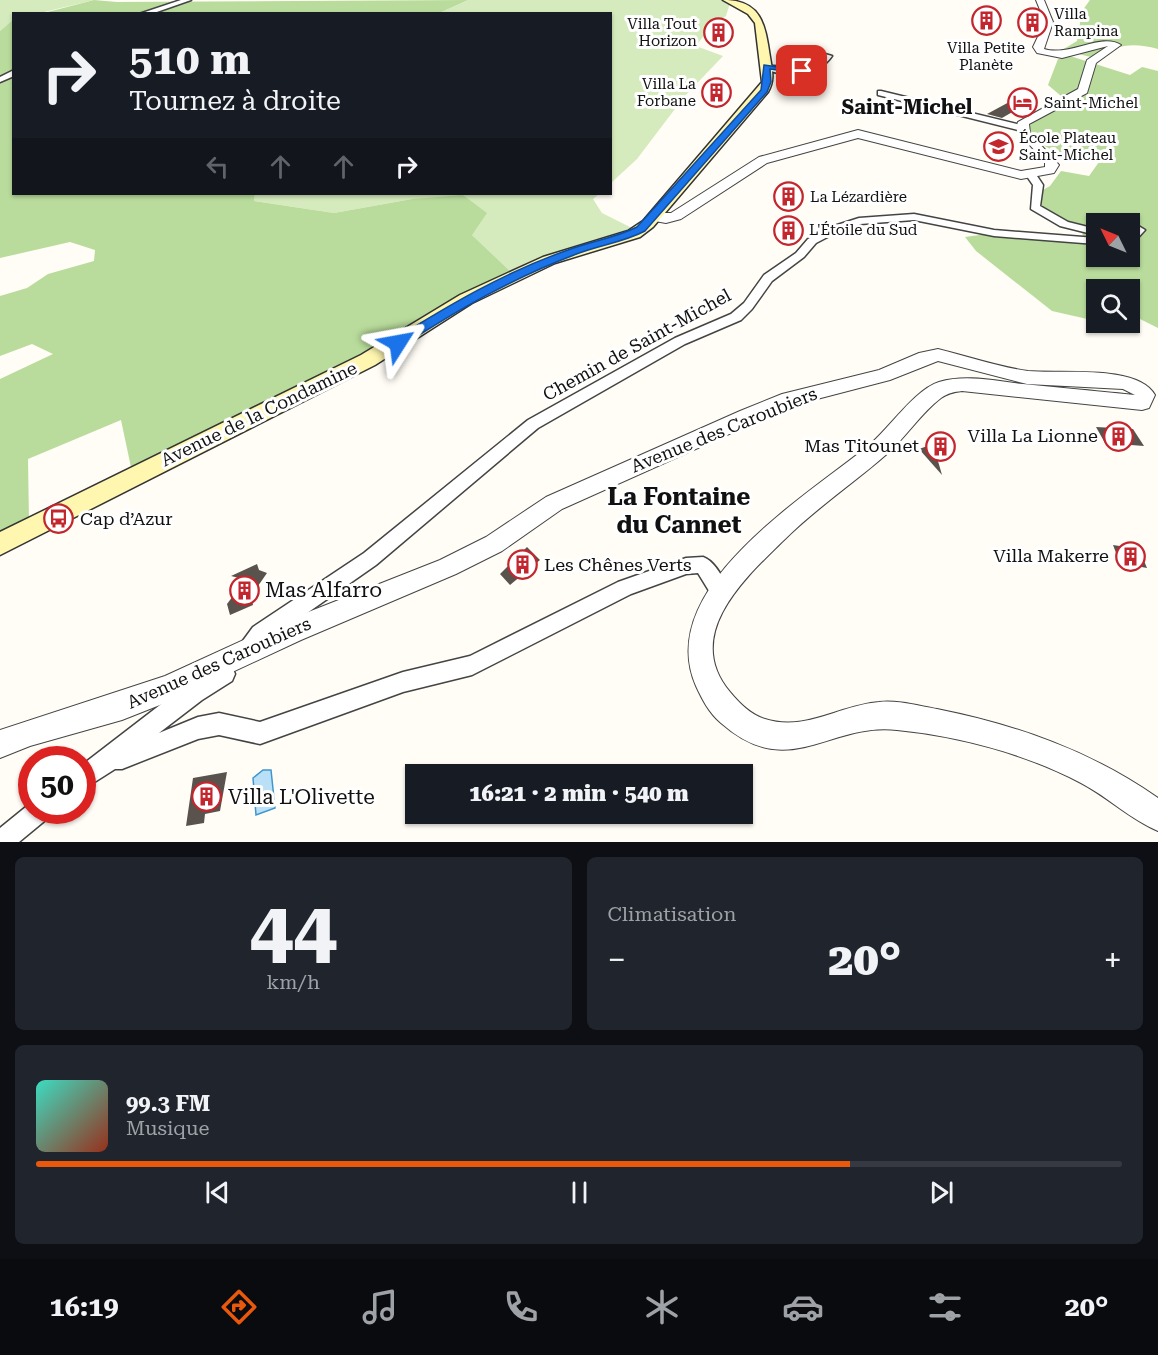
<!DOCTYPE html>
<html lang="fr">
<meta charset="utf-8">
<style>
body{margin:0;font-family:"Roboto Serif",serif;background:#20242c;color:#f1f3f6;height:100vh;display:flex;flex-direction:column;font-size:22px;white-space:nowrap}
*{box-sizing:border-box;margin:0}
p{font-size:20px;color:#9ea1a6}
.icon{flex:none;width:33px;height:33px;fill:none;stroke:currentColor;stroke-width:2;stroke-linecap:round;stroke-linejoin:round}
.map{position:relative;height:842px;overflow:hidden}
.side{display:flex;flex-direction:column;gap:15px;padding:15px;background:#0d0f14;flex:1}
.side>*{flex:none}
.top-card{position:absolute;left:12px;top:12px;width:600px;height:183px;border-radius:0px;box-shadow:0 2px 4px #0004;background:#171b24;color:#f1f3f6;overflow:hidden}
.needle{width:39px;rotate:313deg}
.controls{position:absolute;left:1086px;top:213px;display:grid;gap:12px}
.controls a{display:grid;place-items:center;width:54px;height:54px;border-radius:0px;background:#171b24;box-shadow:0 2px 4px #0004;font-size:30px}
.speed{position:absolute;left:18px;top:746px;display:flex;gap:12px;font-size:30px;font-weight:700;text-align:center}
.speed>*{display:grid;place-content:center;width:78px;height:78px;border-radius:50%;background:#171b24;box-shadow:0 2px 4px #0004;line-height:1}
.speed .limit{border:9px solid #d22;background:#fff;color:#111}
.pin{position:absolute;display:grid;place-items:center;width:51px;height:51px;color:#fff;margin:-26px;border-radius:12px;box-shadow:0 3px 9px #0006}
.me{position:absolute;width:66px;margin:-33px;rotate:56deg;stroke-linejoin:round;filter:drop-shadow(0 0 4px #0008)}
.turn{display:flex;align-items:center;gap:21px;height:126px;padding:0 18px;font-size:27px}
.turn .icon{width:78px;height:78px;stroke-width:2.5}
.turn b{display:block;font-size:42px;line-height:51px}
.lanes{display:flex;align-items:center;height:57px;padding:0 18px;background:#0003;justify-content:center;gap:30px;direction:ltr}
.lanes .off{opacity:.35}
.big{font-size:45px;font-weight:800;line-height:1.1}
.side .widget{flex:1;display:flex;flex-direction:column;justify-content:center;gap:9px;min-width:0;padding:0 21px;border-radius:9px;background:#20242c}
.side .dial{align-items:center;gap:0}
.dial b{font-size:78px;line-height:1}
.song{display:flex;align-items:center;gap:18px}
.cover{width:72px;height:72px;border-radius:9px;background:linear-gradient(135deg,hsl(170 70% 55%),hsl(10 70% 35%))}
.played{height:6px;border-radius:3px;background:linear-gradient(90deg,#ea580c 75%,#363941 75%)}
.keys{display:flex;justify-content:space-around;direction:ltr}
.heat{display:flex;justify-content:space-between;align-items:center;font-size:33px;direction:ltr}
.side .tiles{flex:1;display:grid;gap:15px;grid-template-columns:1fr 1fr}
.widget:last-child{grid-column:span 2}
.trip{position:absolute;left:405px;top:764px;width:348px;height:60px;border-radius:0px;background:#171b24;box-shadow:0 2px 4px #0004;font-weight:800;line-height:60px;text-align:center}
.dock{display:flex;height:96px;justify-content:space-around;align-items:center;background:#090b0e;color:#9ea1a6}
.dock .icon{width:42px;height:42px}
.dock .on{color:#ea580c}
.dock b{font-size:27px;color:#f1f3f6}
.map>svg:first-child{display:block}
</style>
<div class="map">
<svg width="1158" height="842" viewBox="0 0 1158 842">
<rect width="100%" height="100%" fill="#fffdf5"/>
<path fill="#d5ebbd" d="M0 0H94L40 13 14 14 13 21 0 31Z
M468 0H724L730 3 726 16 711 26 696 46 723 56 684 97 637 159 611 183 610 14H437Z
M255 194H599L593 199 602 213 632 228 546 257 511 272 472 235 412 199 334 213 254 201Z"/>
<path fill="#b9dc9c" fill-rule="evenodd" d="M94 0 117 2 468 0 437 14H40Z
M1090 0H1158V49C1131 42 1118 45 1095 58L1074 53H1057L1077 41 1082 11Z
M13 20 14 194H255L254 201 334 213 412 199 463 195 487 213 472 235 511 272 439 307 382 346 132 472 121 420 28 459 29 522 0 538V379L53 354 32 344 0 356V296L27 288 48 274 94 261 95 250 70 242 0 258V31Z
M1070 56 1130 75 1142 67 1158 71V328L1130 314V290H1096V321L1052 311 976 251 965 237 994 233 1084 241 1082 232 1035 207 1039 192 1050 186 1061 171 1089 176 1099 162C1076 154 1040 155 1029 129L1031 123 1067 101 1048 85 1058 59ZM1096 224H1130V256H1096Z"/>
<path fill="#b9e0f7" stroke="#3f96cf" stroke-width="1.5" d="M263 770H271L275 808 256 815 253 778Z"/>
<path fill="#5a524d" d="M1024 94 1037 98 1002 118 987 114Z
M787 191 801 196 794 203 784 206 775 201Z
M1096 427 1133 429 1144 446 1105 443Z
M942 434 955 449 936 454 942 475 919 449 936 443 931 437Z
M1113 545 1139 549 1147 568 1120 563Z
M527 547 540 560 510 585 500 574Z
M257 564 259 570 267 573 251 596 253 605 230 615 227 604 233 596 231 589 239 578 231 576Z
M227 772 220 811 205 814 204 823 186 826 193 778Z"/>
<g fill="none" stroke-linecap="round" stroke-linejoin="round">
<defs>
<path id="minor" d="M181 0H191L151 14H139Z
M825 54 832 56C819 76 782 79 762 67L766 65C787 67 811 75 825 54Z
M14 70V76L0 82V77Z
M881 91 1025 126 1026 128 1022 131 878 95V91Z
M1027 173H1035L1043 185 1040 206 1068 222 1096 229V235L1060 226 1031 209 1033 185 1026 175Z
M914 214 994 230 1096 238V244L994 236 914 220 860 224 839 231 816 243 804 257 772 281 752 309 741 320 685 344 538 428 376 565 267 641 252 652 245 649 242 642 253 627 364 553 528 420 675 338 731 314 744 303 764 275 796 253 808 239 831 227 859 218Z
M1132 222 1145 230 1134 242 1130 243 1131 232 1128 224Z
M703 557C715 561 725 581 730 593L728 599 721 602 714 599 698 573 686 574 631 594 472 675 403 692 260 744 219 735 198 739 122 769H115L82 790V765L173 695 225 664 232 667 235 674 232 681 202 700 159 733 198 717 219 713 260 722 403 672 470 656 618 582 686 558Z
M32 802V810H51L48 818 19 842H0V828Z"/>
<path id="tertiary" d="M1036 0H1044L1053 22 1044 49C1070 57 1101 32 1121 45L1096 63 1087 93 1029 124 1030 133 1059 165 1054 173 1021 179 858 138 767 163 681 219 666 223 649 220 647 217 654 213H671L759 157 858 130 1021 171 1045 167V162L1019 133 1016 128 1018 122 1078 89 1087 60 1108 46 1062 58 1037 53 1033 47 1045 22Z
M938 349C967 356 998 367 1028 371 1061 374 1138 364 1155 395L1149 408 1142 410 962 391C954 392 948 393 941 398 921 413 907 436 888 453 854 483 816 508 784 540 745 578 682 635 730 692 739 703 751 715 765 719 805 732 840 705 879 702 899 700 919 706 937 709 1017 725 1091 751 1158 798V831C1131 820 1108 797 1081 783 1026 754 959 736 897 730 829 722 789 783 721 723 709 713 702 699 696 686 653 589 805 497 868 446 889 429 914 390 939 382 966 374 995 381 1023 384 1060 388 1098 391 1135 395L1123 389 1027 384 938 361 890 380 794 405 562 509 502 551 456 574 301 640 170 701 122 720 30 746 0 758V730L165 676 283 622 440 560 486 537 546 497 740 411 782 394 879 370 919 353Z"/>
<path id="secondary" d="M723 0C762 0 765 25 770 57 772 70 775 80 768 92L653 227 640 237 555 263 472 303 375 365 0 555V532L361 355 460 295 543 257 628 231 643 221 762 82 755 23 748 14Z"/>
</defs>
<use href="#minor" stroke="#444" stroke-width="3"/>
<use href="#tertiary" stroke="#444" stroke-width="2"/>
<use href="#secondary" stroke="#333" stroke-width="3"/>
<use href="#minor" fill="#fff" fill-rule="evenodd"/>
<use href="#tertiary" fill="#fff" fill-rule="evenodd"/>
<use href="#secondary" fill="#fff6b0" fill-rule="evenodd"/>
</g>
<path fill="#1a73e8" stroke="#114b97" stroke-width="1.5" d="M764 65 806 71 802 73 770 69 771 82 767 92 645 231C622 243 598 245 574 255 511 279 459 309 402 346H393V340C449 305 505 272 568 250 592 241 615 238 637 227L761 90Z"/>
<defs>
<symbol id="building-ring" viewBox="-11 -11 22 22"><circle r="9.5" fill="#fff" stroke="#c4262e" stroke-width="1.5"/><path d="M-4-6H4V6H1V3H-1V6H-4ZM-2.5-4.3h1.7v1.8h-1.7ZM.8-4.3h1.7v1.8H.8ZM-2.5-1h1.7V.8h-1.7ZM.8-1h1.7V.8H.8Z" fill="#c4262e"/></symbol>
<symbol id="hotel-ring" viewBox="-11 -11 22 22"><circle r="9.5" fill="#fff" stroke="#c4262e" stroke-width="1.5"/><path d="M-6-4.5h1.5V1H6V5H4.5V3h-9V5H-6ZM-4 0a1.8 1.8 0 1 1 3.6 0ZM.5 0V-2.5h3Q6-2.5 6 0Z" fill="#c4262e"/></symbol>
<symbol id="school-ring" viewBox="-11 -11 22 22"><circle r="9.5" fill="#fff" stroke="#c4262e" stroke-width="1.5"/><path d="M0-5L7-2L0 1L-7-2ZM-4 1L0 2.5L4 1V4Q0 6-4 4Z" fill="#c4262e"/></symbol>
<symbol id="bus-ring" viewBox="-11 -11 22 22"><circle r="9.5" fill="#fff" stroke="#c4262e" stroke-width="1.5"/><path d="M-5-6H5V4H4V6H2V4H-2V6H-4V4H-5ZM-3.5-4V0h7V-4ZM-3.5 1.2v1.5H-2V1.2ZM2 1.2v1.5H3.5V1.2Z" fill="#c4262e"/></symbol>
</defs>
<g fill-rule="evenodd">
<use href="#building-ring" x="970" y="4" width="33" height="33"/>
<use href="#building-ring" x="1016" y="6" width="33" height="33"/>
<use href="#building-ring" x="702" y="16" width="33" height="33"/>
<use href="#building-ring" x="700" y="76" width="33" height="33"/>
<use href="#hotel-ring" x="1006" y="86" width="33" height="33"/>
<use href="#school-ring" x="982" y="130" width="33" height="33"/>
<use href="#building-ring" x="772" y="180" width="33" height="33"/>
<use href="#building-ring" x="772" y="214" width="33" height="33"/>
<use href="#building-ring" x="1102" y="420" width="33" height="33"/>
<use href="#building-ring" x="924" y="430" width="33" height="33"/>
<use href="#bus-ring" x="42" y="502" width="33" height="33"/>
<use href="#building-ring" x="1114" y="540" width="33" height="33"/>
<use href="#building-ring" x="506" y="548" width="33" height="33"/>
<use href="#building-ring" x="228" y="574" width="33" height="33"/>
<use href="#building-ring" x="190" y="780" width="33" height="33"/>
</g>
<g text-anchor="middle" stroke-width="6" stroke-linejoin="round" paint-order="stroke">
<g font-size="15" fill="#111" stroke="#fff" text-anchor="start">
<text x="1054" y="19">Villa<tspan x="1054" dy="17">Rampina</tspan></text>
<text x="697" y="29" text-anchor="end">Villa Tout<tspan x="697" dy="17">Horizon</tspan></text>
<text x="986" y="53" text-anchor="middle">Villa Petite<tspan x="986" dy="17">Planète</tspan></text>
<text x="696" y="89" text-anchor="end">Villa La<tspan x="696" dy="17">Forbane</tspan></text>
<text x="1044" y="108">Saint-Michel</text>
<text x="1019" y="143">École Plateau<tspan x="1019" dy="17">Saint-Michel</tspan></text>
<text x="810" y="202">La Lézardière</text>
<text x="809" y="235">L'Étoile du Sud</text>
</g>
<g font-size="18" fill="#111" stroke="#fff">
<text transform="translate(637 345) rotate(-29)" y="6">Chemin de Saint-Michel</text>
<text transform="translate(259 414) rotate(-26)" y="6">Avenue de la Condamine</text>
<text transform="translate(724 430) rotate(-22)" y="6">Avenue des Caroubiers</text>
<text transform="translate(219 663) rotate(-24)" y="6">Avenue des Caroubiers</text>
</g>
<g font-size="18" fill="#111" stroke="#fff" text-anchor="end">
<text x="1098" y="442">Villa La Lionne</text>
<text x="919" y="452">Mas Titounet</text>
<text x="80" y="525" text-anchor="start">Cap d’Azur</text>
<text x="1109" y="562">Villa Makerre</text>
<text x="544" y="571" text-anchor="start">Les Chênes Verts</text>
</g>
<g font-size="20" font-weight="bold" fill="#111" stroke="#fff">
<text x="907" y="114">Saint-Michel</text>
</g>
<g font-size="21" fill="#111" stroke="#fff" text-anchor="start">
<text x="265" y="597">Mas Alfarro</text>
<text x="228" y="804">Villa L'Olivette</text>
</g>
<g font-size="24" font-weight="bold" fill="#111" stroke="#fff">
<text x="679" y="505">La Fontaine<tspan x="679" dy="28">du Cannet</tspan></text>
</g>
</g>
</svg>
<div class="controls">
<a><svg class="needle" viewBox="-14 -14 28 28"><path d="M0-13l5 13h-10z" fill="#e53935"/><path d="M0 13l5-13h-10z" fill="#9ea1a6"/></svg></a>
<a><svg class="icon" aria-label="search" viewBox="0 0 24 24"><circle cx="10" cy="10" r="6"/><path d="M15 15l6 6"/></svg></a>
</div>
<div class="speed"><div class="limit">50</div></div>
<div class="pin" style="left:802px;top:71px;background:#d93025"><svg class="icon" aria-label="arrive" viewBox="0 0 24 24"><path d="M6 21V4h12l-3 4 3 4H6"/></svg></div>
<svg class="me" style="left:398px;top:343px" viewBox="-20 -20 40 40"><path d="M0-17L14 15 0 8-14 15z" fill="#1a73e8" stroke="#fff" stroke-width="4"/></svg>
<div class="trip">16:21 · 2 min · 540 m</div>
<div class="top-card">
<div class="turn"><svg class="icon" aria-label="right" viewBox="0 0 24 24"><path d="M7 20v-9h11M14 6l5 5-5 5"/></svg><div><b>510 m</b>Tournez à droite</div></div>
<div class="lanes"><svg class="icon off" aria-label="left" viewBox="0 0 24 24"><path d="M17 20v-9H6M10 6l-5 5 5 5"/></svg><svg class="icon off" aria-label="ahead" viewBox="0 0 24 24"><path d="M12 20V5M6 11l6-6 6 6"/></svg><svg class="icon off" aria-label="ahead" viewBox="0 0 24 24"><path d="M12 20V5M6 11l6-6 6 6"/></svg><svg class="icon" aria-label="right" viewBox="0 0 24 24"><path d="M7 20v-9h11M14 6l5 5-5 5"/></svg></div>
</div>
</div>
<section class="side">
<div class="tiles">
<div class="widget dial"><b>44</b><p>km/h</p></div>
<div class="widget"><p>Climatisation</p>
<div class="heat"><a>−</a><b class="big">20°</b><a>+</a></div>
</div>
<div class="widget">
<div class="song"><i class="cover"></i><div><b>99.3 FM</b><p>Musique</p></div></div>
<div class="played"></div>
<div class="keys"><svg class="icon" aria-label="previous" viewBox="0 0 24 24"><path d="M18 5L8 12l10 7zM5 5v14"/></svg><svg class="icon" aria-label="pause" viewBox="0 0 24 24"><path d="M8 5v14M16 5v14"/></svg><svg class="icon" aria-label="next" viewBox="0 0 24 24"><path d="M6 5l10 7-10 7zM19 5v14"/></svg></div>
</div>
</div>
</section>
<nav class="dock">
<b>16:19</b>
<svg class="icon on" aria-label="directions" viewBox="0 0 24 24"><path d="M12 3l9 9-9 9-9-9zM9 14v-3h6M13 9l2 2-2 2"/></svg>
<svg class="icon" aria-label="music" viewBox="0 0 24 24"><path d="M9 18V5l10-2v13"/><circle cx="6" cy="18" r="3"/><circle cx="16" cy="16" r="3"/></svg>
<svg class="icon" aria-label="phone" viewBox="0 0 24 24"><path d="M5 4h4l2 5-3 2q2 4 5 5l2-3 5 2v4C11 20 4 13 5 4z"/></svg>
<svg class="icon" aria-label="climate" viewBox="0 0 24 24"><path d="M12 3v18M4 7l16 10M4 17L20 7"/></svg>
<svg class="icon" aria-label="car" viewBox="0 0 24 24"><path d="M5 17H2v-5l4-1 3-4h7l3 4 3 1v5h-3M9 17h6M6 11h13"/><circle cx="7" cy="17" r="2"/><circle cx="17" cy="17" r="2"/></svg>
<svg class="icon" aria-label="filters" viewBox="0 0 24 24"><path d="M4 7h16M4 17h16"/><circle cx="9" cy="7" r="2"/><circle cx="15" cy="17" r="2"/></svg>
<b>20°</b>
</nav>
